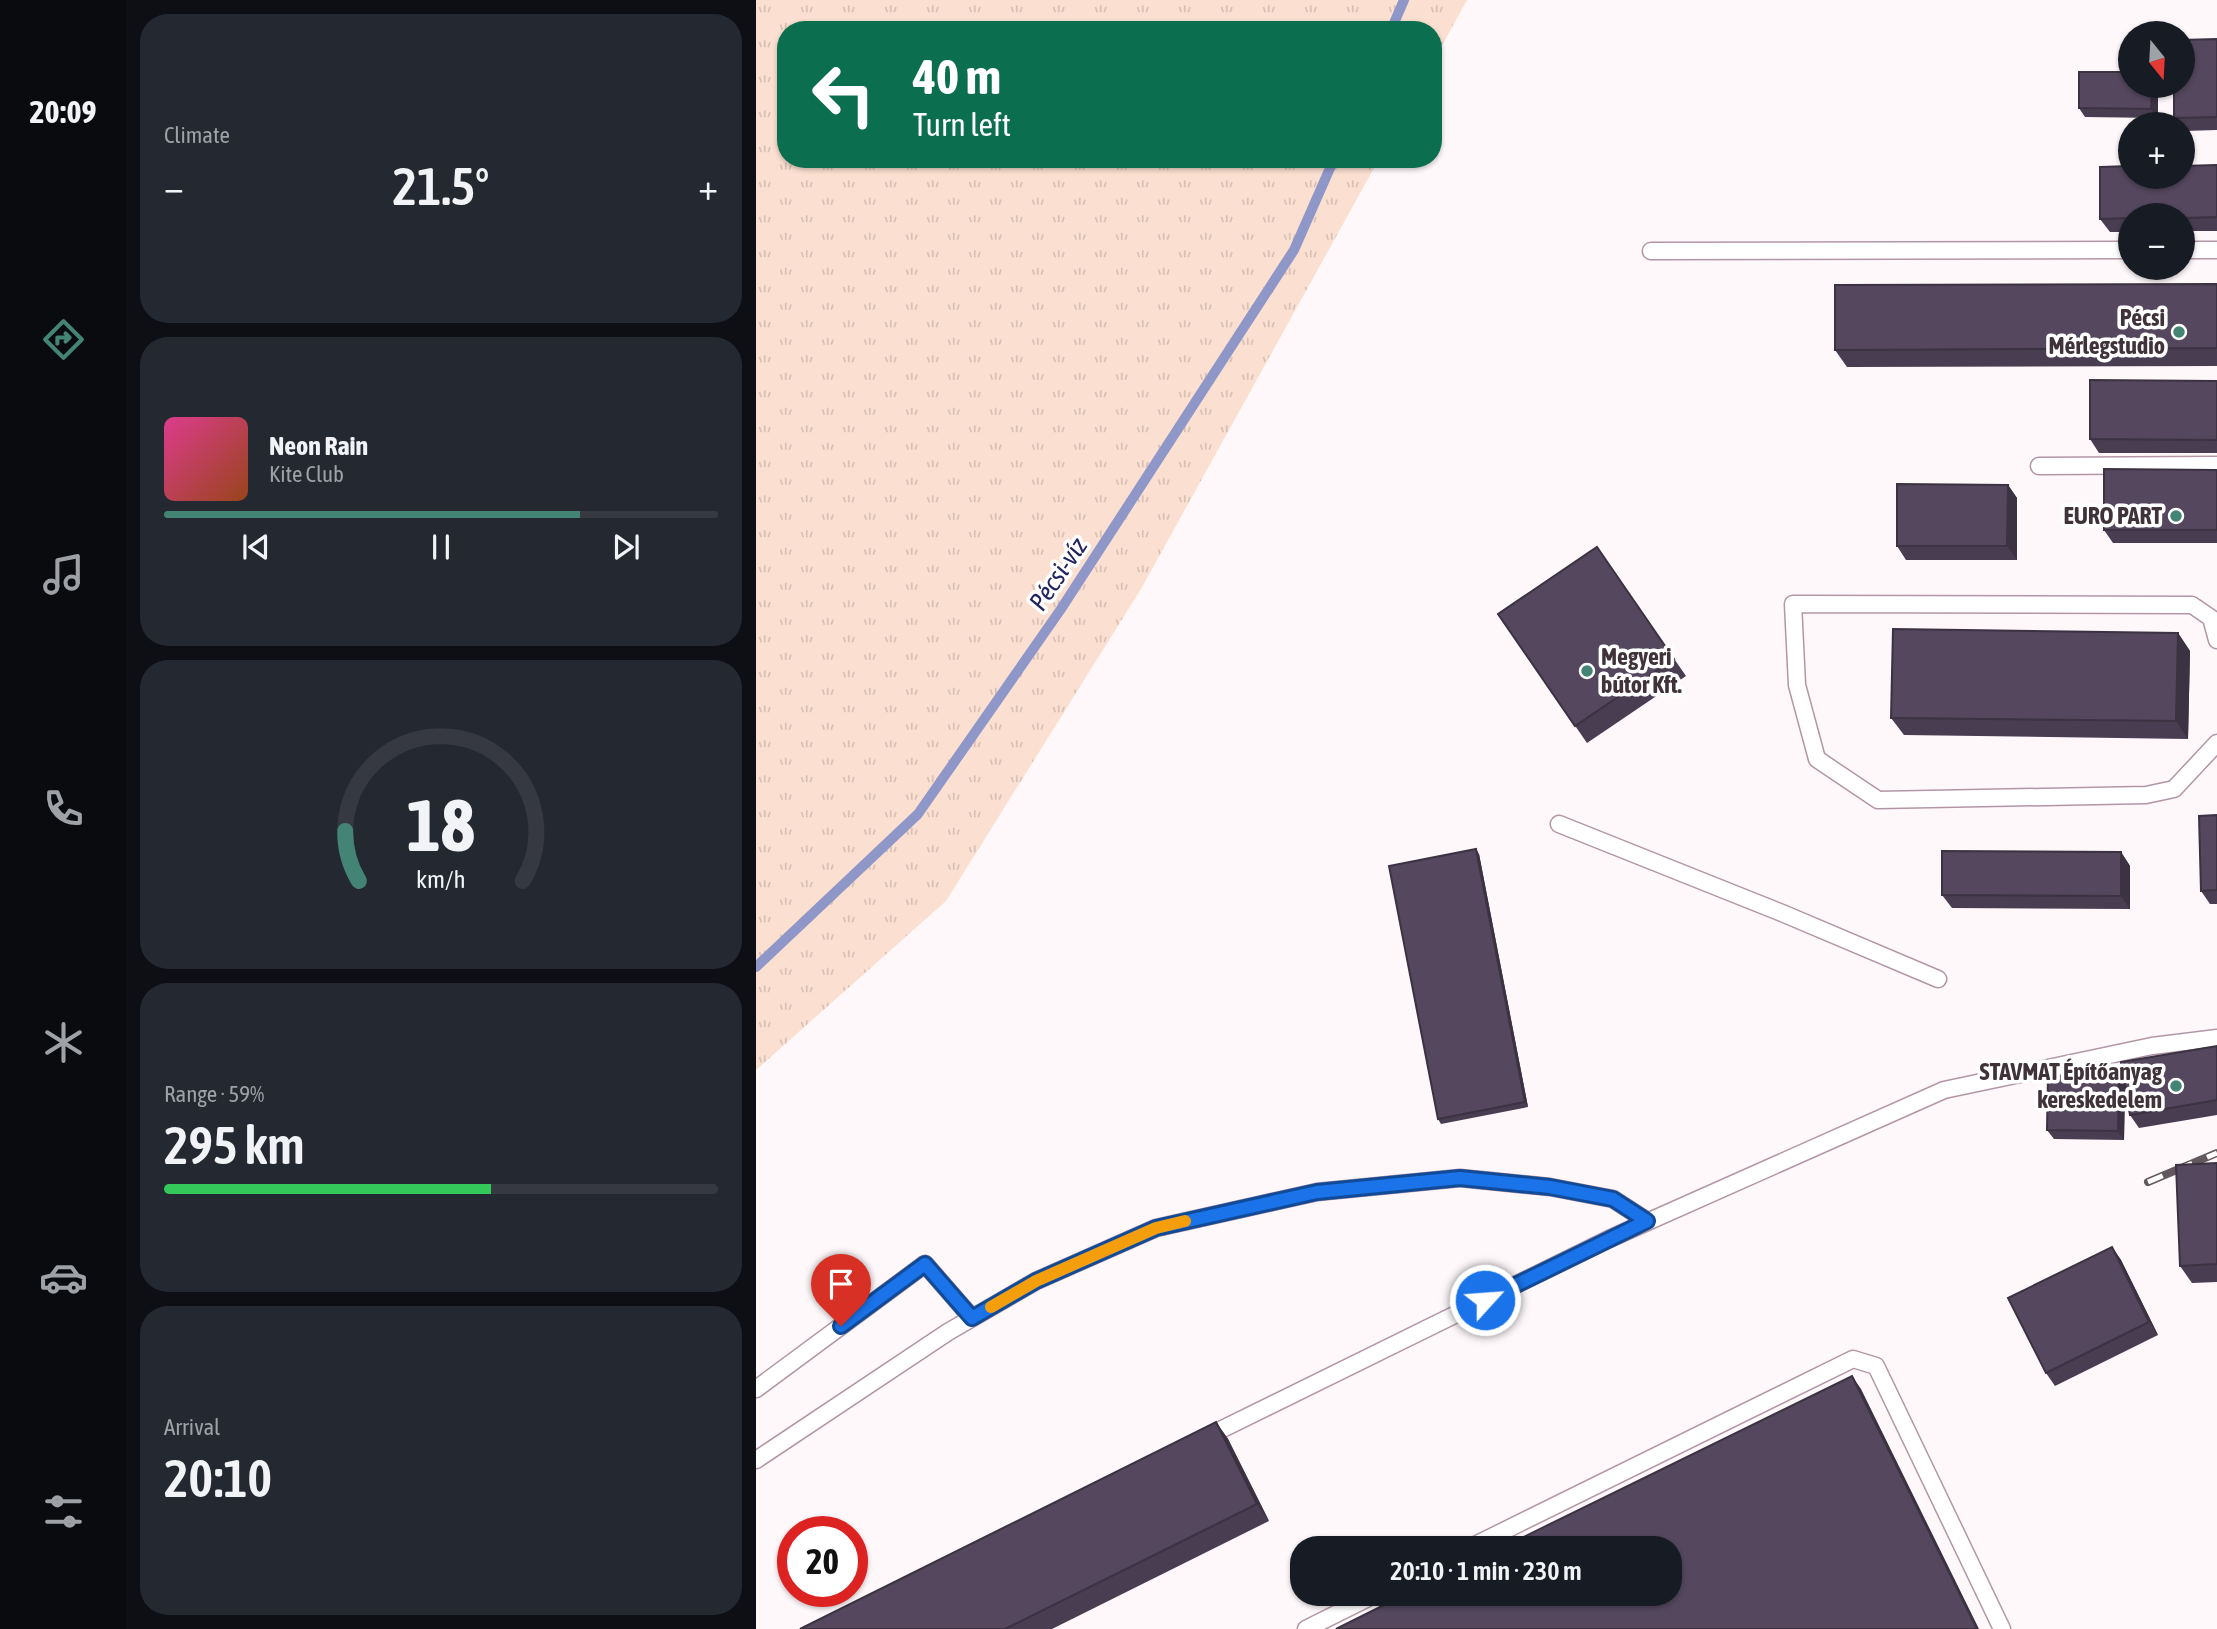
<!DOCTYPE html>
<meta charset="utf-8">
<style>
body{margin:0;font-family:"Asap Condensed",sans-serif;background:#242831;color:#f1f3f6;height:100vh;display:flex;flex-direction:column;font-size:26px;white-space:nowrap}
*{box-sizing:border-box;margin:0}
p{font-size:23px;color:#9ea1a6}
.icon{flex:none;width:38px;height:38px;fill:none;stroke:currentColor;stroke-width:2;stroke-linecap:round;stroke-linejoin:round}
.map{position:relative;flex:1;overflow:hidden}
.details{display:flex;flex-direction:column;gap:14px;padding:14px;background:#0d0f14;width:630px}
.details>*{flex:none}
.top-card{position:absolute;left:21px;top:21px;width:665px;height:147px;border-radius:28px;box-shadow:0 2px 5px #0004;background:#0b6e4f;color:#fff;overflow:hidden}
.needle{width:46px;rotate:162deg}
.tools{position:absolute;left:1362px;top:21px;display:grid;gap:14px}
.tools a{display:grid;place-items:center;width:77px;height:77px;border-radius:50%;background:#171b24;box-shadow:0 2px 5px #0004;font-size:35px}
.speed{position:absolute;left:21px;top:1516px;display:flex;gap:14px;font-size:35px;font-weight:700;text-align:center}
.speed>*{display:grid;place-content:center;width:91px;height:91px;border-radius:50%;background:#171b24;box-shadow:0 2px 5px #0004;line-height:1}
.speed .limit{border:10px solid #d22;background:#fff;color:#111}
.pin{position:absolute;display:grid;place-items:center;width:60px;height:60px;color:#fff;margin:-72px -30px;border-radius:50% 50% 50% 0;rotate:-45deg;box-shadow:0 0 7px #0007}
.pin .icon{rotate:45deg}
.me{position:absolute;width:77px;margin:-38px;rotate:64deg;stroke-linejoin:round;filter:drop-shadow(0 0 5px #0008)}
.turn{display:flex;align-items:center;gap:24px;height:147px;padding:0 21px;font-size:32px}
.turn .icon{width:91px;height:91px;stroke-width:2.5}
.turn b{display:block;font-size:49px;line-height:60px}
.big{font-size:52px;font-weight:600;line-height:1.1}
.details .tile{flex:1;display:flex;flex-direction:column;justify-content:center;gap:10px;min-width:0;padding:0 24px;border-radius:28px;background:#242831}
.details .dial{align-items:center;gap:0}
.dial svg{height:182px;overflow:visible;fill:none;stroke:#363941;stroke-width:7;stroke-linecap:round;text-anchor:middle}
.dial text{fill:#f1f3f6;stroke:none}
.song{display:flex;align-items:center;gap:21px}
.cover{width:84px;height:84px;border-radius:10px;background:linear-gradient(135deg,hsl(330 70% 55%),hsl(20 70% 35%))}
.played{height:7px;border-radius:4px;background:linear-gradient(90deg,#438474 75%,#363941 75%)}
.keys{display:flex;justify-content:space-around;direction:ltr}
.heat{display:flex;justify-content:space-between;align-items:center;font-size:38px;direction:ltr}
.charge{height:10px;border-radius:5px;background:linear-gradient(90deg,#34c759 59%,#363941 0)}
.trip{position:absolute;left:534px;top:1536px;width:392px;height:70px;border-radius:28px;background:#171b24;box-shadow:0 2px 5px #0004;font-weight:600;line-height:70px;text-align:center}
main{display:flex;flex:1;min-height:0}
.dock{display:flex;flex-direction:column;width:126px;justify-content:space-around;align-items:center;background:#090b0e;color:#9ea1a6}
.dock .icon{width:49px;height:49px}
.dock .selected{color:#438474}
.dock b{font-size:32px;color:#f1f3f6}
.map>svg:first-child{display:block}
</style>
<main>
<nav class="dock">
<b>20:09</b>
<svg class="icon selected" aria-label="directions" viewBox="0 0 24 24"><path d="M12 3l9 9-9 9-9-9zM9 14v-3h6M13 9l2 2-2 2"/></svg>
<svg class="icon" aria-label="music" viewBox="0 0 24 24"><path d="M9 18V5l10-2v13"/><circle cx="6" cy="18" r="3"/><circle cx="16" cy="16" r="3"/></svg>
<svg class="icon" aria-label="phone" viewBox="0 0 24 24"><path d="M5 4h4l2 5-3 2q2 4 5 5l2-3 5 2v4C11 20 4 13 5 4z"/></svg>
<svg class="icon" aria-label="climate" viewBox="0 0 24 24"><path d="M12 3v18M4 7l16 10M4 17L20 7"/></svg>
<svg class="icon" aria-label="car" viewBox="0 0 24 24"><path d="M5 17H2v-5l4-1 3-4h7l3 4 3 1v5h-3M9 17h6M6 11h13"/><circle cx="7" cy="17" r="2"/><circle cx="17" cy="17" r="2"/></svg>
<svg class="icon" aria-label="filters" viewBox="0 0 24 24"><path d="M4 7h16M4 17h16"/><circle cx="9" cy="7" r="2"/><circle cx="15" cy="17" r="2"/></svg>
</nav>
<section class="details">
<div class="tile"><p>Climate</p>
<div class="heat"><a>−</a><b class="big">21.5°</b><a>+</a></div>
</div>
<div class="tile">
<div class="song"><i class="cover"></i><div><b>Neon Rain</b><p>Kite Club</p></div></div>
<div class="played"></div>
<div class="keys"><svg class="icon" aria-label="previous" viewBox="0 0 24 24"><path d="M18 5L8 12l10 7zM5 5v14"/></svg><svg class="icon" aria-label="pause" viewBox="0 0 24 24"><path d="M8 5v14M16 5v14"/></svg><svg class="icon" aria-label="next" viewBox="0 0 24 24"><path d="M6 5l10 7-10 7zM19 5v14"/></svg></div>
</div>
<div class="tile dial"><svg viewBox="0 0 100 80">
<path d="M14 69A42 42 0 1 1 86 69"/>
<path d="M14 69A42 42 0 0 1 8 47" stroke="#438474"/>
<text x="50" y="56" font-size="32" font-weight="700">18</text>
<text x="50" y="72" font-size="11">km/h</text>
</svg></div>
<div class="tile"><p>Range · 59%</p><b class="big">295 km</b><div class="charge"></div></div>
<div class="tile"><p>Arrival</p><b class="big">20:10</b></div>
</section>
<div class="map">
<svg width="1461" height="1629" viewBox="0 0 1461 1629">
<defs>
<pattern id="grass-tufts" width="24" height="20" patternUnits="userSpaceOnUse" patternTransform="scale(1.75)"><rect width="24" height="20" fill="#fbe0d1"/><path d="M3 7l-1-3M5 7V3M7 7l1-3M15 17l-1-3M17 17v-4M19 17l1-3" fill="none" stroke="#d8c1b4"/></pattern>
</defs>
<rect width="100%" height="100%" fill="#fef8fb"/>
<path fill="url(#grass-tufts)" d="M0 0H711L677 62V30H30V159H623L385 589 190 901 0 1070Z"/>
<g fill="none" stroke-linecap="round" stroke-linejoin="round">
<path stroke="#8e97c8" stroke-width="10" d="M635 30 648 0
M0 967 162 814 305 609 538 250 578 159"/>
<defs>
<path id="service" d="M1426 250H1461
M895 251 1374 250
M1283 466 1461 465
M1461 640 1455 618 1436 605 1037 604 1041 685 1061 759 1122 800 1390 795 1418 789 1461 743
M803 824 1026 913 1182 979
M0 1389 169 1264 216 1318
M448 1438 853 1239 1188 1090 1396 1046 1461 1038
M0 1460 192 1332 280 1281 400 1228 561 1192 704 1178 794 1187 857 1199 891 1221
M711 1549 1097 1359 1120 1366 1246 1629
M550 1629 620 1594"/>
</defs>
<use href="#service" stroke="#b396a6" stroke-width="19"/>
<use href="#service" stroke="#fff" stroke-width="16"/>
<defs>
<path id="rail" d="M1392 1182 1461 1153"/>
</defs>
<use href="#rail" stroke="#63585d" stroke-width="8"/>
<use href="#rail" stroke="#fff" stroke-width="5" stroke-dasharray="16" stroke-linecap="butt"/>
</g>
<path fill="#483d51" d="M1461 39V130L1428 131 1426 129V124H1423L1418 118Z
M1402 86V118L1329 117 1323 108Z
M1461 165V231H1426V215H1374V232H1354L1344 219Z
M1461 284V366L1091 367 1079 350Z
M1461 381V453H1343L1334 439Z
M1461 470V543H1357L1348 530Z
M1252 485 1261 498V560H1150L1141 546Z
M841 547 930 676 831 743 742 614Z
M1422 633 1434 651 1432 739 1148 735 1135 718Z
M1461 815V904H1454L1445 891Z
M1365 852 1374 866V909L1196 908 1186 895Z
M723 854 772 1107 685 1124 682 1119Z
M1461 1046V1115L1383 1128 1374 1115 1369 1088 1368 1140 1298 1139 1291 1130 1363 1076 1369 1085Z
M1461 1163V1282L1436 1283 1424 1266Z
M1356 1247 1365 1260 1402 1335 1299 1386 1290 1373Z
M460 1422 472 1439 513 1521 296 1629H44Z"/>
<path fill="#3b3242" d="M1396 86H1402V118L1395 109Z
M1252 485 1261 498V560L1251 546Z
M1422 633 1434 651 1432 739 1420 721Z
M720 849 723 854 772 1107 769 1102Z
M1365 852 1374 866V909L1365 896Z
M1363 1076 1369 1085 1368 1140 1362 1131Z
M1356 1247 1365 1260 1402 1335 1393 1322Z
M1096 1376 1105 1389 1223 1629H1221Z
M460 1422 472 1439 513 1521 501 1504Z"/>
<path fill="#54475e" stroke="#3b3242" stroke-width="2" d="M1461 39V117L1418 118V86H1426V40Z
M1323 72H1374V86H1396L1395 109 1323 108Z
M1461 165V217L1426 218V215H1374V218L1344 219V167L1374 166V177H1426V166Z
M1461 284V348L1079 350V285Z
M1334 380 1461 381V440L1334 439Z
M1348 469 1461 470V530H1348Z
M1141 484 1252 485 1251 546H1141Z
M841 547 918 659 819 726 742 614Z
M1137 629 1422 633 1420 721 1135 718Z
M1461 815V890L1445 891 1443 816Z
M720 849 769 1102 682 1119 633 866Z
M1186 851 1365 852V896L1186 895Z
M1461 1046V1100L1374 1115 1365 1062Z
M1292 1076H1363L1362 1131 1291 1130Z
M1461 1163V1264L1424 1266 1420 1165Z
M1356 1247 1393 1322 1290 1373 1252 1298Z
M1096 1376 1221 1629H580L650 1594H914V1549H743Z
M460 1422 501 1504 249 1629H44Z"/>
<g fill="none" stroke-linecap="round" stroke-linejoin="round">
<defs>
<path id="route" d="M85 1326 169 1264 216 1318 280 1281 400 1228 561 1192 704 1178 794 1187 857 1199 891 1221 729 1300"/>
</defs>
<use href="#route" stroke="#114b97" stroke-width="18"/>
<use href="#route" stroke="#1a73e8" stroke-width="12"/>
<path stroke="#f59e0b" stroke-width="12" d="M235 1307 280 1281 400 1228 429 1221"/>
</g>
<g fill="#438474" stroke="#fff" stroke-width="2.5">
<circle cx="1423" cy="332" r="7"/>
<circle cx="1420" cy="516" r="7"/>
<circle cx="831" cy="671" r="7"/>
<circle cx="1420" cy="1086" r="7"/>
</g>
<g text-anchor="middle" stroke-width="7" stroke-linejoin="round" paint-order="stroke">
<g font-size="24" font-weight="bold" fill="#3f3339" stroke="#fff" text-anchor="end">
<text x="1409" y="326">Pécsi<tspan x="1409" dy="28">Mérlegstudio</tspan></text>
<text x="1406" y="524">EURO PART</text>
<text x="845" y="665" text-anchor="start">Megyeri<tspan x="845" dy="28">bútor Kft.</tspan></text>
<text x="1406" y="1080">STAVMAT Építőanyag<tspan x="1406" dy="28">kereskedelem</tspan></text>
</g>
<g font-size="26" font-style="italic" fill="#21245f" stroke="#fff">
<text transform="translate(302 574) rotate(-56)" y="9">Pécsi-víz</text>
</g>
</g>
</svg>
<div class="tools">
<a><svg class="needle" viewBox="-14 -14 28 28"><path d="M0-13l5 13h-10z" fill="#e53935"/><path d="M0 13l5-13h-10z" fill="#9ea1a6"/></svg></a>
<a>+</a>
<a>−</a>
</div>
<div class="speed"><div class="limit">20</div></div>
<div class="pin" style="left:85px;top:1326px;background:#d93025"><svg class="icon" aria-label="arrive" viewBox="0 0 24 24"><path d="M6 21V4h12l-3 4 3 4H6"/></svg></div>
<svg class="me" style="left:729px;top:1300px" viewBox="-20 -20 40 40"><circle r="17" fill="#1a73e8" stroke="#fff" stroke-width="3"/><path d="M0-11L8 9 0 5-8 9z" fill="#fff"/></svg>
<div class="trip">20:10 · 1 min · 230 m</div>
<div class="top-card">
<div class="turn"><svg class="icon" aria-label="left" viewBox="0 0 24 24"><path d="M17 20v-9H6M10 6l-5 5 5 5"/></svg><div><b>40 m</b>Turn left</div></div>
</div>
</div>
</main>
